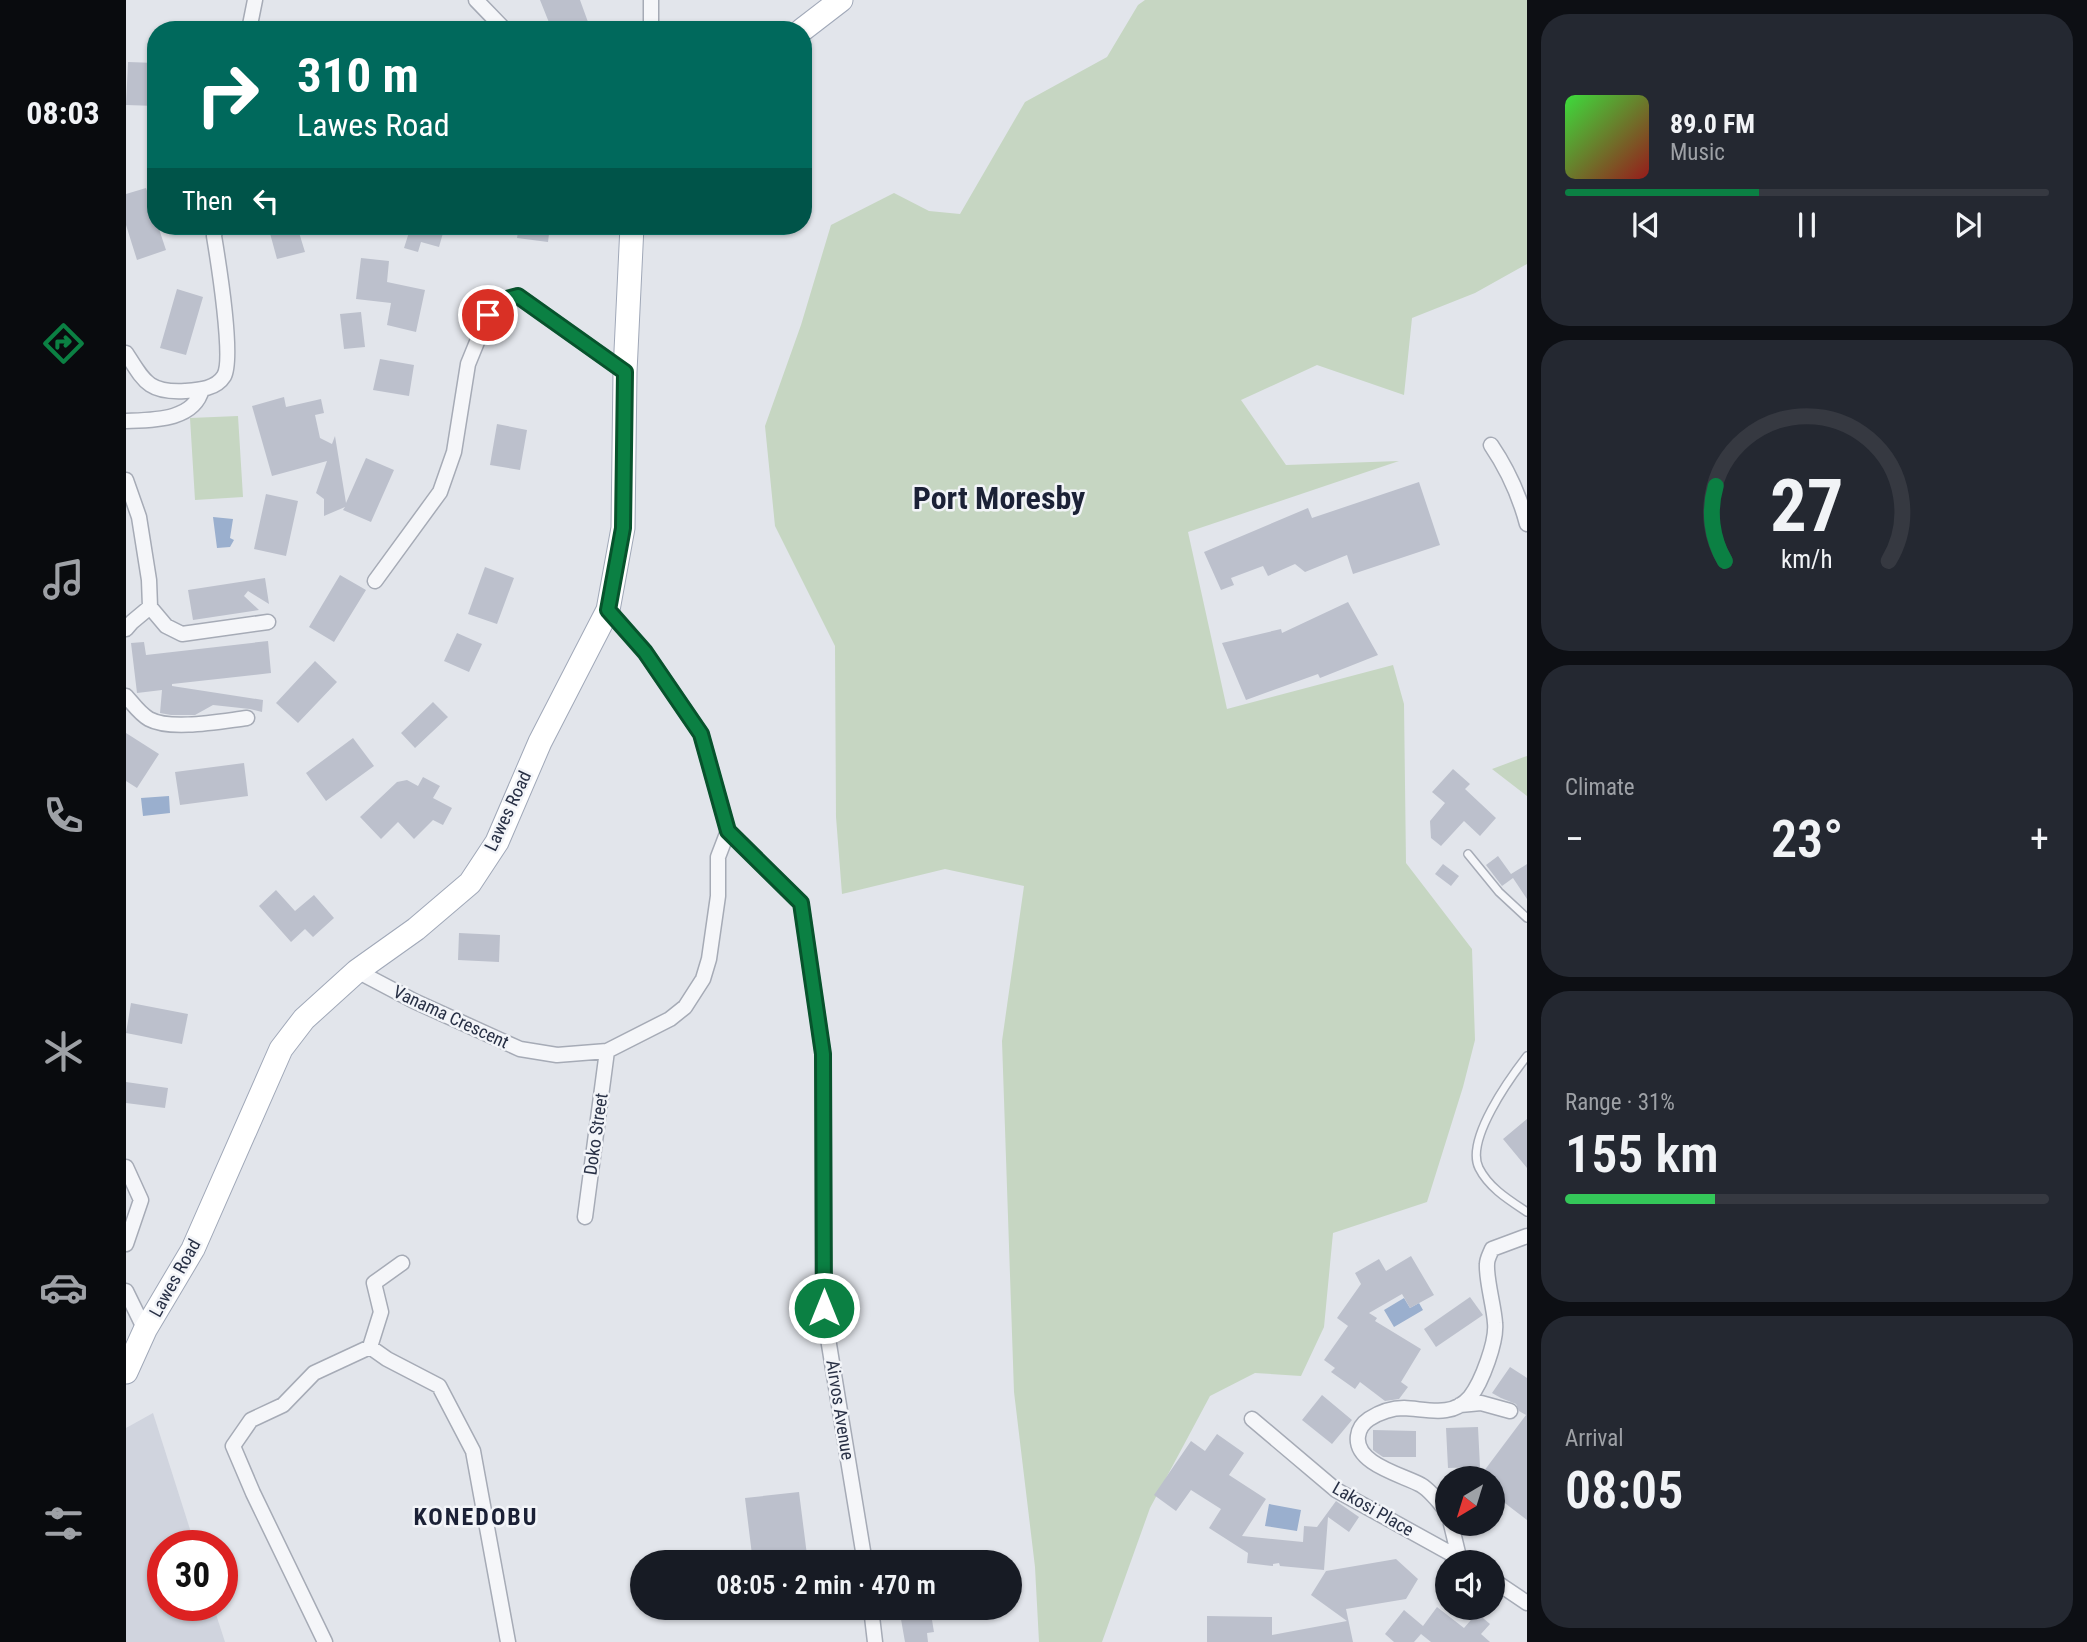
<!DOCTYPE html>
<meta charset="utf-8">
<style>
body{margin:0;font-family:"Roboto Condensed",sans-serif;background:#242831;color:#f1f3f6;height:100vh;display:flex;flex-direction:column;font-size:26px;white-space:nowrap}
*{box-sizing:border-box;margin:0}
p{font-size:23px;color:#9ea1a6}
.icon{flex:none;width:38px;height:38px;fill:none;stroke:currentColor;stroke-width:2;stroke-linecap:round;stroke-linejoin:round}
.map{position:relative;flex:1;overflow:hidden}
.sheet{display:flex;flex-direction:column;gap:14px;padding:14px;background:#0d0f14;width:560px}
.sheet>*{flex:none}
.top-card{position:absolute;left:21px;top:21px;width:665px;height:214px;border-radius:28px;box-shadow:0 2px 5px #0004;background:#00695c;color:#fff;overflow:hidden}
.needle{width:46px;rotate:218deg}
.buttons{position:absolute;left:1309px;top:1466px;display:grid;gap:14px}
.buttons a{display:grid;place-items:center;width:70px;height:70px;border-radius:50%;background:#171b24;box-shadow:0 2px 5px #0004;font-size:35px}
.speed{position:absolute;left:21px;top:1530px;display:flex;gap:14px;font-size:35px;font-weight:700;text-align:center}
.speed>*{display:grid;place-content:center;width:91px;height:91px;border-radius:50%;background:#171b24;box-shadow:0 2px 5px #0004;line-height:1}
.speed .limit{border:10px solid #d22;background:#fff;color:#111}
.pin{position:absolute;display:grid;place-items:center;width:60px;height:60px;color:#fff;margin:-30px;border:4px solid #fff;border-radius:50%;box-shadow:0 2px 7px #0007}
.me{position:absolute;width:77px;margin:-38px;rotate:0deg;stroke-linejoin:round;filter:drop-shadow(0 0 5px #0008)}
.turn{display:flex;align-items:center;gap:24px;height:147px;padding:0 35px;font-size:32px}
.turn .icon{width:91px;height:91px;stroke-width:2.5}
.turn b{display:block;font-size:49px;line-height:60px}
.then{display:flex;align-items:center;height:66px;padding:0 35px;background:#0003;gap:14px;font-size:26px}
.big{font-size:52px;font-weight:600;line-height:1.1}
.sheet .card{flex:1;display:flex;flex-direction:column;justify-content:center;gap:10px;min-width:0;padding:0 24px;border-radius:28px;background:#242831}
.sheet .dial{align-items:center;gap:0}
.dial svg{height:182px;overflow:visible;fill:none;stroke:#363941;stroke-width:7;stroke-linecap:round;text-anchor:middle}
.dial text{fill:#f1f3f6;stroke:none}
.song{display:flex;align-items:center;gap:21px}
.cover{width:84px;height:84px;border-radius:10px;background:linear-gradient(135deg,hsl(120 70% 55%),hsl(0 70% 35%))}
.played{height:7px;border-radius:4px;background:linear-gradient(90deg,#0b8043 40%,#363941 40%)}
.keys{display:flex;justify-content:space-around;direction:ltr}
.heat{display:flex;justify-content:space-between;align-items:center;font-size:38px;direction:ltr}
.charge{height:10px;border-radius:5px;background:linear-gradient(90deg,#34c759 31%,#363941 0)}
.trip{position:absolute;left:504px;top:1550px;width:392px;height:70px;border-radius:35px;background:#171b24;box-shadow:0 2px 5px #0004;font-weight:600;line-height:70px;text-align:center}
main{display:flex;flex:1;min-height:0}
.dock{display:flex;flex-direction:column;width:126px;justify-content:space-around;align-items:center;background:#090b0e;color:#9ea1a6}
.dock .icon{width:49px;height:49px}
.dock .on{color:#0b8043}
.dock b{font-size:32px;color:#f1f3f6}
.map>svg:first-child{display:block}
</style>
<main>
<nav class="dock">
<b>08:03</b>
<svg class="icon on" aria-label="directions" viewBox="0 0 24 24"><path d="M12 3l9 9-9 9-9-9zM9 14v-3h6M13 9l2 2-2 2"/></svg>
<svg class="icon" aria-label="music" viewBox="0 0 24 24"><path d="M9 18V5l10-2v13"/><circle cx="6" cy="18" r="3"/><circle cx="16" cy="16" r="3"/></svg>
<svg class="icon" aria-label="phone" viewBox="0 0 24 24"><path d="M5 4h4l2 5-3 2q2 4 5 5l2-3 5 2v4C11 20 4 13 5 4z"/></svg>
<svg class="icon" aria-label="climate" viewBox="0 0 24 24"><path d="M12 3v18M4 7l16 10M4 17L20 7"/></svg>
<svg class="icon" aria-label="car" viewBox="0 0 24 24"><path d="M5 17H2v-5l4-1 3-4h7l3 4 3 1v5h-3M9 17h6M6 11h13"/><circle cx="7" cy="17" r="2"/><circle cx="17" cy="17" r="2"/></svg>
<svg class="icon" aria-label="filters" viewBox="0 0 24 24"><path d="M4 7h16M4 17h16"/><circle cx="9" cy="7" r="2"/><circle cx="15" cy="17" r="2"/></svg>
</nav>
<div class="map">
<svg width="1401" height="1642" viewBox="0 0 1401 1642">
<rect width="100%" height="100%" fill="#e2e5eb"/>
<path fill="#d0d4de" d="M27 1413 69 1545H37V1605H87L99 1642H0V1428Z"/>
<path fill="#c6d6c2" d="M1019 0H1401V264L1349 293 1286 318 1278 395 1191 365 1115 400 1160 465 1273 461 1062 532 1101 709 1267 665 1278 704 1280 863 1346 949 1349 1040 1337 1087 1301 1202 1207 1233 1198 1327 1175 1376 1129 1373 1084 1396 1024 1508 976 1642H913L909 1567 888 1392 876 1041 898 886 819 869 716 894 710 817 709 646 649 526 639 426 675 325 705 225 768 193 803 211 834 214 899 102 981 57 1012 5Z
M112 416 117 497 69 500 64 418Z
M1401 756V796L1366 769Z"/>
<path fill="#9aafce" d="M87 517 107 519 104 538 108 540 104 547 91 548Z
M43 796 44 813 17 816 15 798Z
M1278 1298 1284 1308 1293 1303 1297 1310 1268 1327 1258 1310Z
M1143 1504 1175 1510 1171 1531 1139 1526Z"/>
<path fill="#bcc0cc" d="M414 0H454L462 22 439 30H426Z
M2 62 30 63V106L0 105Z
M20 188 30 217V226H32L40 250 11 260 0 225V194Z
M142 226H171L179 252 151 259Z
M285 226H319L313 247 295 242 292 252 278 248Z
M393 226H424L422 242 391 238Z
M235 258 263 261 261 282 299 290 290 332 261 325 265 303 230 299Z
M51 289 77 297 60 355 34 348Z
M235 312 239 347 218 349 214 314Z
M254 359 288 365 283 396 247 390Z
M158 397 160 407 195 399 198 413 189 415 194 438 206 444 209 436 220 503 240 458 268 470 245 522 217 510 219 507 198 516V499L190 493 201 461 146 476 126 406Z
M371 424 401 430 394 470 364 465Z
M1293 482 1314 545 1227 574 1221 555 1179 572 1169 564 1142 576 1137 566 1105 578 1108 585 1095 590 1078 552 1182 508 1186 518Z
M140 494 172 501 160 556 128 549Z
M359 567 388 578 371 624 342 614Z
M214 575 240 590 208 642 183 627Z
M139 578 143 604 122 591 118 596 133 610 67 620 62 590Z
M1222 602 1252 655 1194 678 1192 674 1120 700 1096 643 1155 629 1156 633Z
M331 633 356 644 343 672 318 661Z
M142 641 145 673 46 684V686L137 700 136 712 124 709 87 705 69 715H45L34 713 36 690 11 693 5 643 18 642 20 655Z
M189 661 211 682 172 723 150 703Z
M307 702 322 717 289 748 275 733Z
M0 733 33 754 11 788 0 781Z
M227 738 248 766 200 801 180 773Z
M118 763 122 796 54 805 49 772Z
M1327 769 1344 784 1339 789 1370 818 1354 836 1338 821 1315 846 1305 838 1304 821 1319 803 1306 792Z
M297 777 314 786 307 798 326 808 317 825 307 820 288 839 272 822 255 839 234 817 271 782 281 780 292 786Z
M1372 856 1385 874 1401 864V899L1387 878 1376 886 1360 865Z
M1317 864 1333 876 1325 886 1309 874Z
M150 890 169 911 188 895 208 918 187 937 179 929 165 942 133 906Z
M333 933 374 935 373 962 332 960Z
M5 1003 62 1014 56 1044 0 1033Z
M0 1082 42 1088 39 1108 0 1103Z
M1401 1119V1168L1377 1139Z
M1285 1256 1308 1295 1284 1308 1276 1294 1243 1313 1251 1318 1249 1321 1295 1349 1275 1382 1282 1387 1273 1399 1259 1401 1234 1382 1229 1389 1205 1372 1209 1368 1198 1360 1222 1326 1211 1318 1235 1284 1229 1273 1253 1259 1260 1271Z
M1344 1297 1357 1315 1310 1347 1298 1329Z
M1384 1367 1401 1378V1520L1367 1494V1479H1352L1400 1415 1393 1411 1390 1404 1375 1398 1366 1393Z
M1196 1395 1226 1420 1206 1444 1176 1420Z
M1352 1427 1354 1467 1322 1468 1320 1428Z
M1247 1430 1290 1431V1457H1257L1251 1453 1247 1450Z
M1091 1434 1118 1453 1103 1475 1140 1499 1116 1536 1177 1542 1178 1526 1191 1527 1210 1501 1233 1517 1223 1532 1202 1517 1198 1570 1154 1566 1153 1563 1147 1564V1566L1121 1563 1122 1553 1083 1528 1095 1509 1065 1490 1050 1511 1028 1495 1065 1441 1079 1451Z
M673 1492 682 1563H627L619 1498Z
M1270 1559 1292 1579 1280 1599 1220 1609 1227 1642H1081V1616L1146 1617V1635L1221 1621 1185 1595 1200 1571Z
M1311 1607 1338 1628 1351 1613 1364 1624 1355 1634 1364 1642H1305L1295 1634 1288 1642H1268L1259 1634 1278 1610 1297 1626Z
M773 1608H804L808 1632 801 1633 802 1642H779Z"/>
<g fill="none" stroke-linecap="round" stroke-linejoin="round">
<defs>
<path id="service" d="M1342 854 1373 892 1401 918
M1401 1056C1384 1078 1339 1140 1353 1168 1363 1188 1383 1200 1401 1212"/>
<path id="minor" d="M350 0 379 30
M123 30 129 0
M525 30V0
M0 353C18 381 22 393 59 391 73 390 90 389 98 376 108 359 92 260 88 236L90 226
M0 421C26 420 68 421 76 389
M1365 445C1382 470 1393 494 1401 524
M0 480 13 517 23 580 24 607 6 622 0 629
M249 581 314 492 328 452 342 364 362 315 377 300 392 296 499 372
M24 607 40 626 56 634 142 622
M482 610 519 652 575 734 602 831 675 903 697 1054V1308L739 1563
M0 696C7 704 14 714 23 719 45 731 96 721 121 718
M231 971 288 1001 394 1049 431 1055 481 1051 544 1019 559 1007 577 979 583 959 592 896V857L602 831
M0 1167 15 1200 0 1244
M459 1217 481 1051
M0 1291 19 1330
M244 1347 261 1359 313 1386 347 1451 382 1642
M1334 1405 1355 1403 1384 1411
M1126 1419 1210 1490 1342 1563
M1321 1512C1314 1503 1305 1491 1295 1485 1277 1475 1228 1464 1232 1436 1233 1428 1237 1423 1243 1419 1254 1412 1266 1408 1278 1408 1301 1409 1326 1418 1344 1397 1356 1382 1371 1341 1369 1323 1368 1306 1360 1280 1361 1264 1361 1259 1364 1254 1366 1249L1401 1236
M1325 1524 1333 1557
M1367 1580 1401 1603
M745 1608 749 1642
M199 1642 127 1493 107 1446 125 1420 157 1405 188 1373 244 1347 255 1312 248 1283 276 1263"/>
<path id="primary" d="M676 30 715 0
M0 1372 19 1330 67 1249 155 1049 178 1019 231 971 290 929 344 883 371 842 414 742 482 610 497 528 499 372 506 226"/>
</defs>
<use href="#service" stroke="#a6abb6" stroke-width="10"/>
<use href="#minor" stroke="#a6abb6" stroke-width="17"/>
<use href="#primary" stroke="#a0a8b8" stroke-width="25"/>
<use href="#service" stroke="#f5f6f9" stroke-width="7"/>
<use href="#minor" stroke="#f5f6f9" stroke-width="14"/>
<use href="#primary" stroke="#fff" stroke-width="23"/>
</g>
<g fill="none" stroke-linecap="round" stroke-linejoin="round">
<defs>
<path id="route" d="M362 315 377 300 392 296 499 372 497 528 482 610 519 652 575 734 602 831 675 903 697 1054 698 1308"/>
</defs>
<use href="#route" stroke="#07532c" stroke-width="18"/>
<use href="#route" stroke="#0b8043" stroke-width="12"/>
</g>
<g text-anchor="middle" stroke-width="5" stroke-linejoin="round" paint-order="stroke">
<g font-size="18" fill="#283045" stroke="#f2f4f8">
<text transform="translate(382 811) rotate(-65)" y="6">Lawes Road</text>
<text transform="translate(325 1017) rotate(25)" y="6">Vanama Crescent</text>
<text transform="translate(470 1134) rotate(-82)" y="6">Doko Street</text>
<text transform="translate(49 1278) rotate(-61)" y="6">Lawes Road</text>
<text transform="translate(714 1410) rotate(81)" y="6">Airvos Avenue</text>
<text transform="translate(1247 1509) rotate(30)" y="6">Lakosi Place</text>
</g>
<g font-size="24" font-weight="bold" letter-spacing="2" fill="#1b2136" stroke="#f2f4f8">
<text x="350" y="1525">KONEDOBU</text>
</g>
<g font-size="32" font-weight="bold" fill="#1b2136" stroke="#f2f4f8">
<text x="873" y="509">Port Moresby</text>
</g>
</g>
</svg>
<div class="buttons">
<a><svg class="needle" viewBox="-14 -14 28 28"><path d="M0-13l5 13h-10z" fill="#e53935"/><path d="M0 13l5-13h-10z" fill="#9ea1a6"/></svg></a>
<a><svg class="icon" aria-label="sound" viewBox="0 0 24 24"><path d="M4 9h4l5-4v14l-5-4H4zM17 9q2 3 0 6"/></svg></a>
</div>
<div class="speed"><div class="limit">30</div></div>
<div class="pin" style="left:362px;top:315px;background:#d93025"><svg class="icon" aria-label="arrive" viewBox="0 0 24 24"><path d="M6 21V4h12l-3 4 3 4H6"/></svg></div>
<svg class="me" style="left:698px;top:1308px" viewBox="-20 -20 40 40"><circle r="17" fill="#0b8043" stroke="#fff" stroke-width="3"/><path d="M0-11L8 9 0 5-8 9z" fill="#fff"/></svg>
<div class="trip">08:05 · 2 min · 470 m</div>
<div class="top-card">
<div class="turn"><svg class="icon" aria-label="right" viewBox="0 0 24 24"><path d="M7 20v-9h11M14 6l5 5-5 5"/></svg><div><b>310 m</b>Lawes Road</div></div>
<div class="then">Then<svg class="icon" aria-label="left" viewBox="0 0 24 24"><path d="M17 20v-9H6M10 6l-5 5 5 5"/></svg></div>
</div>
</div>
<section class="sheet">
<div class="card">
<div class="song"><i class="cover"></i><div><b>89.0 FM</b><p>Music</p></div></div>
<div class="played"></div>
<div class="keys"><svg class="icon" aria-label="previous" viewBox="0 0 24 24"><path d="M18 5L8 12l10 7zM5 5v14"/></svg><svg class="icon" aria-label="pause" viewBox="0 0 24 24"><path d="M8 5v14M16 5v14"/></svg><svg class="icon" aria-label="next" viewBox="0 0 24 24"><path d="M6 5l10 7-10 7zM19 5v14"/></svg></div>
</div>
<div class="card dial"><svg viewBox="0 0 100 80">
<path d="M14 69A42 42 0 1 1 86 69"/>
<path d="M14 69A42 42 0 0 1 10 36" stroke="#0b8043"/>
<text x="50" y="56" font-size="32" font-weight="700">27</text>
<text x="50" y="72" font-size="11">km/h</text>
</svg></div>
<div class="card"><p>Climate</p>
<div class="heat"><a>−</a><b class="big">23°</b><a>+</a></div>
</div>
<div class="card"><p>Range · 31%</p><b class="big">155 km</b><div class="charge"></div></div>
<div class="card"><p>Arrival</p><b class="big">08:05</b></div>
</section>
</main>
